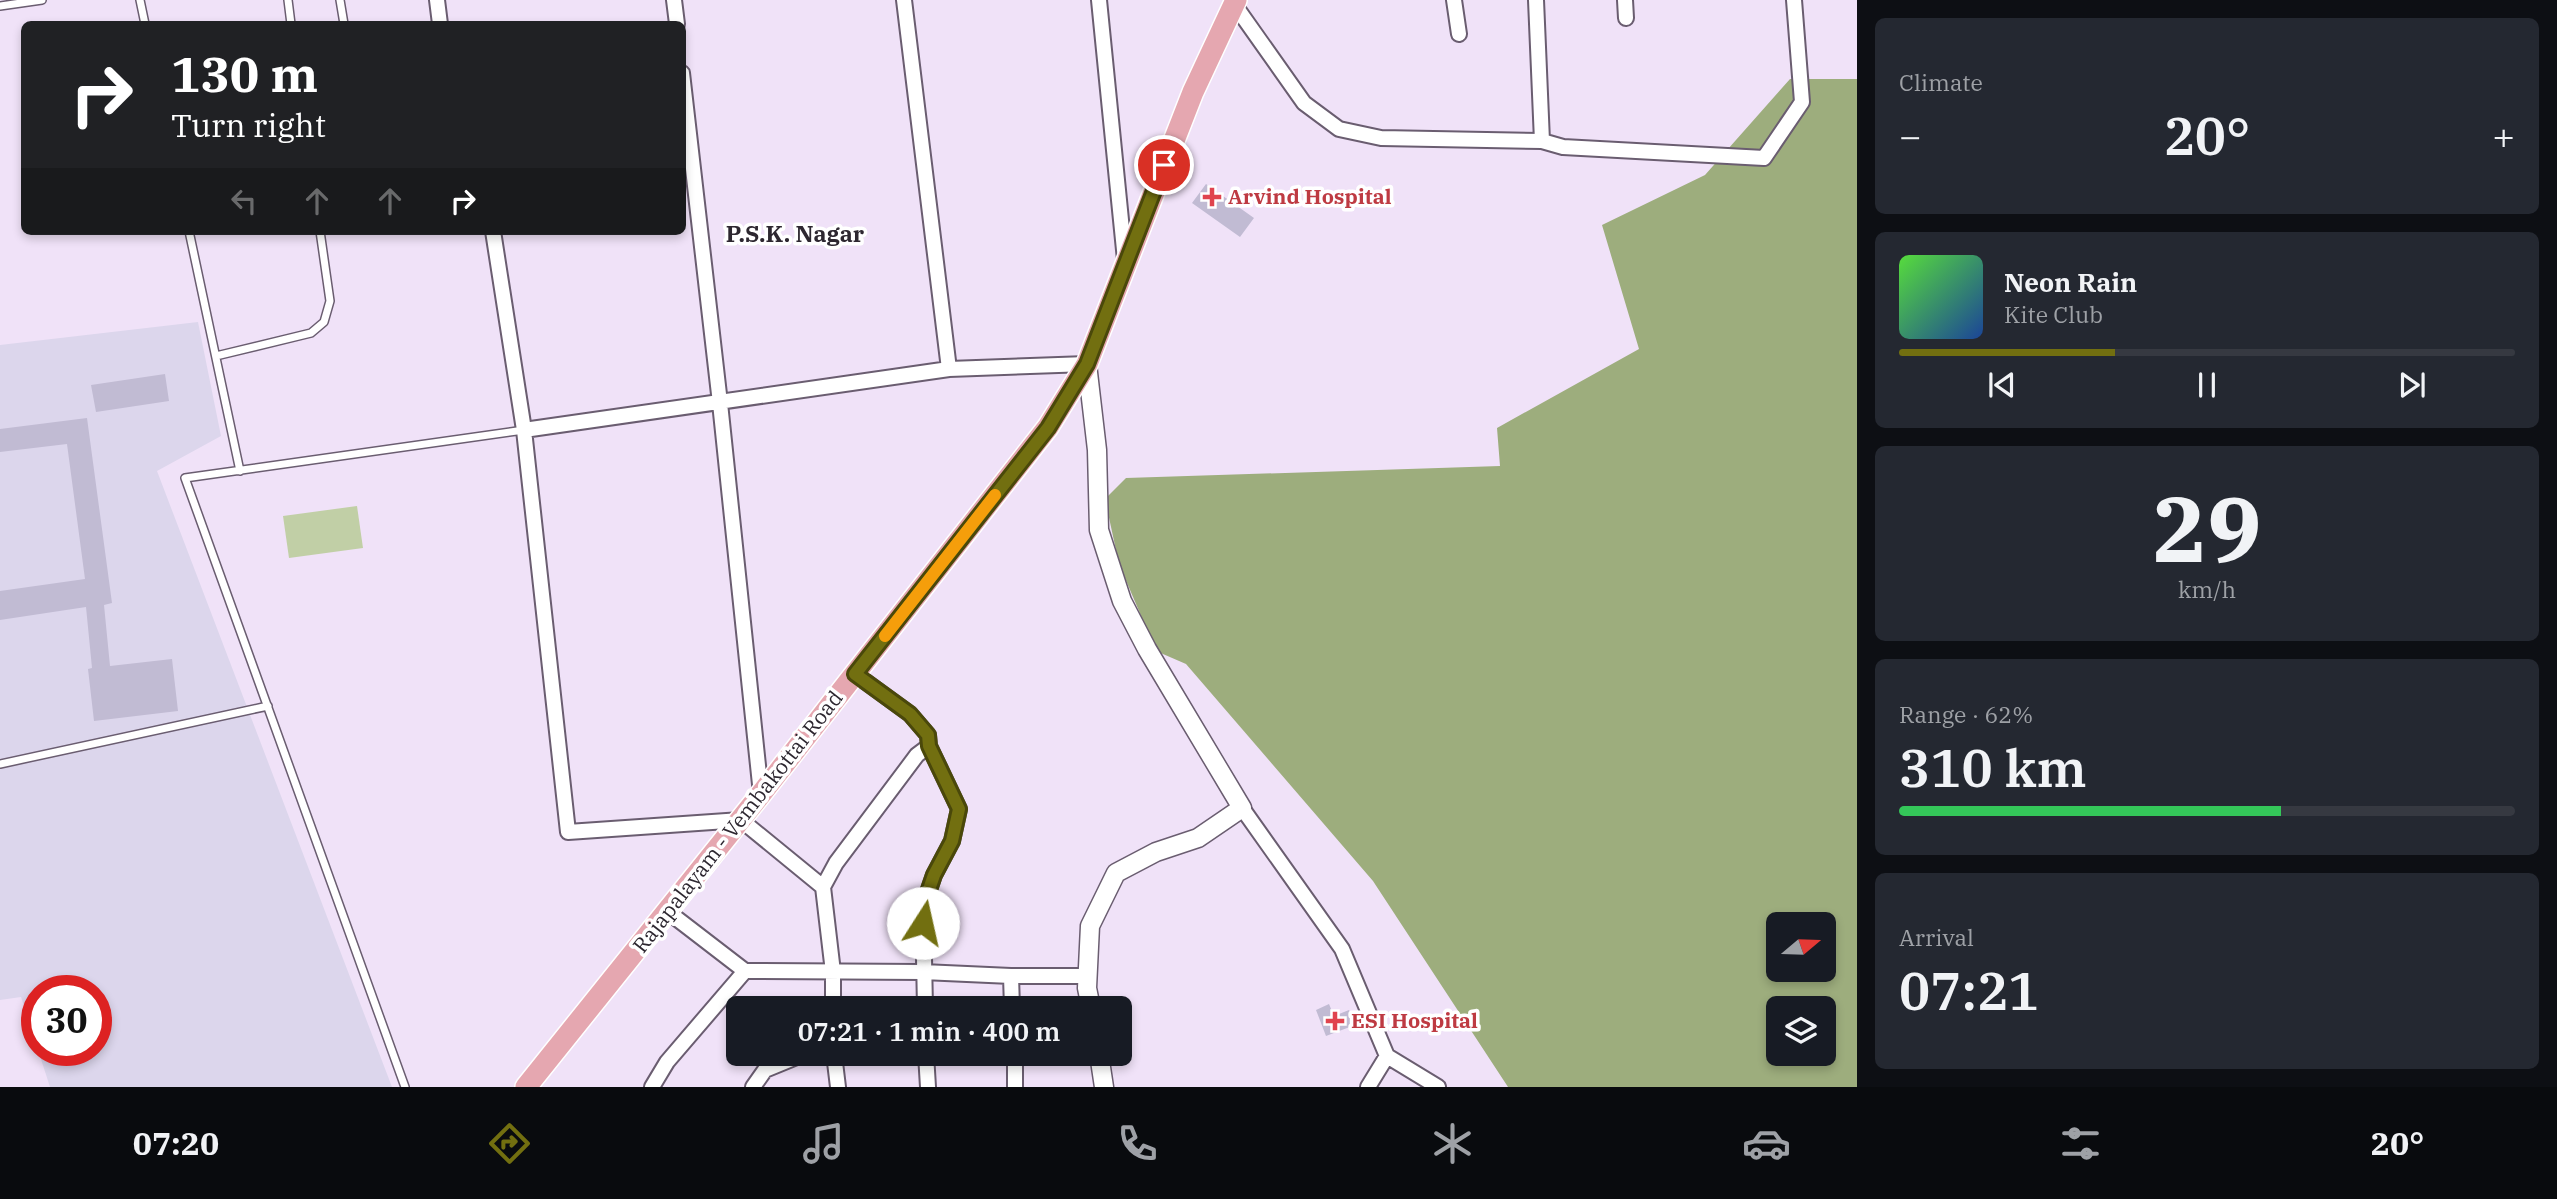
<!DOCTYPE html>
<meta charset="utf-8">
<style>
body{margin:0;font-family:"IBM Plex Serif",serif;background:#242831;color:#f1f3f6;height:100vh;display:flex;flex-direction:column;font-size:26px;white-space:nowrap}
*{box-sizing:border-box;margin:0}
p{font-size:23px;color:#9ea1a6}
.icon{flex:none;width:38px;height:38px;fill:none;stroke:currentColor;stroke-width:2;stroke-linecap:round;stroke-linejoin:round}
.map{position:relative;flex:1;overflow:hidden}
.panel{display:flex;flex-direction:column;gap:18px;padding:18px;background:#0d0f14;width:700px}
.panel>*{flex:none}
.top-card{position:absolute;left:21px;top:21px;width:665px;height:214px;border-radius:10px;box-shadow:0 4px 10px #0003;background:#202124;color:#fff;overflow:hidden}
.needle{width:46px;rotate:71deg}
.tools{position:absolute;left:1766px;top:912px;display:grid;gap:14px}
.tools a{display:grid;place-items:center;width:70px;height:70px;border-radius:10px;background:#171b24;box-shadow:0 4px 10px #0003;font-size:35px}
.speed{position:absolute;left:21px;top:975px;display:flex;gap:14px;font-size:35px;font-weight:700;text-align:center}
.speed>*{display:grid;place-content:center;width:91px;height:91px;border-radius:50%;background:#171b24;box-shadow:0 4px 10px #0003;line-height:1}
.speed .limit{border:10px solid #d22;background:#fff;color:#111}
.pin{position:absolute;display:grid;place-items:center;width:60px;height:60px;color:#fff;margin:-30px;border:4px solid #fff;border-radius:50%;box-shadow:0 2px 7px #0007}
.me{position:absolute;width:77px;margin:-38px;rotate:10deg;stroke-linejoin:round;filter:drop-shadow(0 0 5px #0008)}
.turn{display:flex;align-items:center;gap:24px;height:147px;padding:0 35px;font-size:32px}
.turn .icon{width:91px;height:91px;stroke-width:2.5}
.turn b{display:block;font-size:49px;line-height:60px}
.lanes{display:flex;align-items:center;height:66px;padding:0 35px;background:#0003;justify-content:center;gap:35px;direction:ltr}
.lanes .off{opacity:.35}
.big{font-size:52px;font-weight:600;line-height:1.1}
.panel .card{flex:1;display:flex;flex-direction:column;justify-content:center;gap:10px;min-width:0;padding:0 24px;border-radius:10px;background:#242831}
.panel .dial{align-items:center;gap:0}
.dial b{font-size:91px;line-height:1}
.song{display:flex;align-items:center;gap:21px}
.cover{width:84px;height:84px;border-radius:10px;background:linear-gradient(135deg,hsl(110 70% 55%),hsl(220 70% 35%))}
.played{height:7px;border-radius:4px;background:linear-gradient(90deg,#726f10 35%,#363941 35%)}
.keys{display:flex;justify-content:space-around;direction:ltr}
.heat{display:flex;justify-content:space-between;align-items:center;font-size:38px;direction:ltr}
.charge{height:10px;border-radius:5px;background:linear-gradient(90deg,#34c759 62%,#363941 0)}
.trip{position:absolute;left:726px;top:996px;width:406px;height:70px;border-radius:10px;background:#171b24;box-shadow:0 4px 10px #0003;font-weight:600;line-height:70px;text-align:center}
.tab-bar{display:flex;height:112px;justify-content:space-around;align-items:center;background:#090b0e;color:#9ea1a6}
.tab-bar .icon{width:49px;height:49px}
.tab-bar .active{color:#726f10}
.tab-bar b{font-size:32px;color:#f1f3f6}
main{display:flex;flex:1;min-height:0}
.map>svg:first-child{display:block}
</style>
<main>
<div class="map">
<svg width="1857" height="1087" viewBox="0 0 1857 1087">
<rect width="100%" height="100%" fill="#f0e2f8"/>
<path fill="#dcd6ec" d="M198 322 221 436 157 471 392 1087H50L38 1050H96V990H37V1046L21 997 0 1000V345Z"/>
<path fill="#c1cfa6" d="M357 506 363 548 289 558 283 516Z"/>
<path fill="#9dad7d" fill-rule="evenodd" d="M1790 79H1857V1087H1508L1373 881 1186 664 1156 651 1119 564 1105 499 1126 478 1500 466 1497 428 1639 349 1602 225 1705 175ZM1778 924H1824V970H1778ZM1778 1008H1824V1054H1778Z"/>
<path fill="#c1bbd3" d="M1206 184 1254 218 1240 237 1192 203Z
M165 374 169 401 96 412 91 385Z
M87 418 112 603 104 605 110 666 172 659 178 711 94 721 88 669 92 668 86 607 0 620V591L85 579 67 444 0 452V429Z
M1329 1004 1334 1016 1349 1010 1355 1025 1326 1036 1316 1010Z"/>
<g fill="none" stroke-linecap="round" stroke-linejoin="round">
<defs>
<path id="service" d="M140 0 145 24
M288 0 291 24
M340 0 344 24
M0 6 42 0
M189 231 240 471
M216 356 311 333 324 322 330 301 320 231
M0 764 268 706
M405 1087 185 478 524 430"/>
<path id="minor" d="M437 0 440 24
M674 0 677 24
M1099 0 1125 260
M1454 0 1459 34
M1536 0 1542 141
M1625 0 1626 18
M1234 4 1304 103 1339 129 1381 138 1542 141 1563 147 1764 158 1802 102 1794 0
M682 73 720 403 761 794
M493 231 524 430 568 832 741 820 823 887
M949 369 1087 364
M524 430 949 369 904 0
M855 674 910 714 928 735 929 746 959 809 952 841 934 875 923 907 925 1008
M1242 808 1342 949 1387 1056 1438 1087
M667 911 745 971 923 972 1011 976 1012 1008
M1011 976H1088
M833 1008V972L823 887 836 863 917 755 929 746
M834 1054 838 1087
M926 1054 928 1087
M1015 1054V1087
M652 1087 667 1062 745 971
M753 1087 765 1070 804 1054
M1368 1087 1387 1056"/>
<path id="tertiary" d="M1087 364 1097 450 1099 530 1122 601 1147 649 1242 808 1198 838 1156 852 1116 873 1090 926 1087 988 1091 1008
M1099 1054 1104 1087"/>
<path id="primary" d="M526 1087 761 794 1048 427 1087 364 1193 92 1236 0"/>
</defs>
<use href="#service" stroke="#6a5d70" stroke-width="10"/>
<use href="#minor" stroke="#6a5d70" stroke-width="18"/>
<use href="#tertiary" stroke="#6a5d70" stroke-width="21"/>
<use href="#primary" stroke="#fff" stroke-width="24"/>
<use href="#service" stroke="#fff" stroke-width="7"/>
<use href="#minor" stroke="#fff" stroke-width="14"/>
<use href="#tertiary" stroke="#fff" stroke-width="18"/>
<use href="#primary" stroke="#e5a7b0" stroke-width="21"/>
</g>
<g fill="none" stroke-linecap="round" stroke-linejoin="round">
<defs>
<path id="route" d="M923 923V907L934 875 952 841 959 809 929 746 928 735 910 714 855 674 1048 428 1087 364 1164 165"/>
</defs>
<use href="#route" stroke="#4a480a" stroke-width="18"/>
<use href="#route" stroke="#726f10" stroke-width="12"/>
<path stroke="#f59e0b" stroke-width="12" d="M885 636 995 495"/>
</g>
<g fill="#e0444e" stroke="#fff" stroke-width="2.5">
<path d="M1208.5 186.5h7v7h7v7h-7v7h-7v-7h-7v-7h7z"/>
<path d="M1331.5 1010.5h7v7h7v7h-7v7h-7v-7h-7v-7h7z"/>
</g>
<g text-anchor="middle" stroke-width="7" stroke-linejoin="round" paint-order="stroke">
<g font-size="21" font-weight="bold" fill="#be3a42" stroke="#fff" text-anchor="start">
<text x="1228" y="204">Arvind Hospital</text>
<text x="1351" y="1028">ESI Hospital</text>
</g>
<g font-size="21" fill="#2d2730" stroke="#fff">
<text transform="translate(738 822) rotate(-52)" y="7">Rajapalayam - Vembakottai Road</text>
</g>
<g font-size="23" font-weight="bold" fill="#2d2730" stroke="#fff">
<text x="795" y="242">P.S.K. Nagar</text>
</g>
</g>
</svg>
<div class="tools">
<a><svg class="needle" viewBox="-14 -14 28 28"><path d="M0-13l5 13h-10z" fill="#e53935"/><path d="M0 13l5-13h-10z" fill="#9ea1a6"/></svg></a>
<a><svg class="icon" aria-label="layers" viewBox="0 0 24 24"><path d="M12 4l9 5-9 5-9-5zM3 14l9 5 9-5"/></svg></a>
</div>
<div class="speed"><div class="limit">30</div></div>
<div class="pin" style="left:1164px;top:165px;background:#d93025"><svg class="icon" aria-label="arrive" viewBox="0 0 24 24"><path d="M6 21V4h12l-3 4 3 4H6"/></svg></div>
<svg class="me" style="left:923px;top:923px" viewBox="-20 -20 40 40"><circle r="19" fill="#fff"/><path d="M0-13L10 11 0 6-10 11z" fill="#726f10"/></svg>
<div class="trip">07:21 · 1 min · 400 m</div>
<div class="top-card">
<div class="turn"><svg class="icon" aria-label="right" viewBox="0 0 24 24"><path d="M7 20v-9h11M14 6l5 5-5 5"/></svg><div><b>130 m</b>Turn right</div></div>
<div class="lanes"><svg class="icon off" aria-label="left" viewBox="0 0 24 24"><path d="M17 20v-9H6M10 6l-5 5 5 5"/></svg><svg class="icon off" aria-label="ahead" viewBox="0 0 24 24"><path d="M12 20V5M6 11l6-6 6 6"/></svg><svg class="icon off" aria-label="ahead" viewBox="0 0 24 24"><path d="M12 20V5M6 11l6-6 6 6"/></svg><svg class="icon" aria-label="right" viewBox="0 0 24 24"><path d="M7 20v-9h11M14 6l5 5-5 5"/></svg></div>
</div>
</div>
<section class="panel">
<div class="card"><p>Climate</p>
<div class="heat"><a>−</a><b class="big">20°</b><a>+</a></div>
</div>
<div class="card">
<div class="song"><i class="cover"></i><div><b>Neon Rain</b><p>Kite Club</p></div></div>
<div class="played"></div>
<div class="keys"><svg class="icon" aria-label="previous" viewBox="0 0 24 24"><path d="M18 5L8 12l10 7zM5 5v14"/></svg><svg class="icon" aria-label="pause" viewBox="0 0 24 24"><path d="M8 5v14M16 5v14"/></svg><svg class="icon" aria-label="next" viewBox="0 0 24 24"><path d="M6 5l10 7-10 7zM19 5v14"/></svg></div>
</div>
<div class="card dial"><b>29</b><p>km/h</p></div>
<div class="card"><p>Range · 62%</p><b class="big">310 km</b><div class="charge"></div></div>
<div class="card"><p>Arrival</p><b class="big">07:21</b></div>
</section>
</main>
<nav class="tab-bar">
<b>07:20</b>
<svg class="icon active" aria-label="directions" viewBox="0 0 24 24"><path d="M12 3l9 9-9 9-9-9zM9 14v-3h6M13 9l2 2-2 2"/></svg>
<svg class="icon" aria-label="music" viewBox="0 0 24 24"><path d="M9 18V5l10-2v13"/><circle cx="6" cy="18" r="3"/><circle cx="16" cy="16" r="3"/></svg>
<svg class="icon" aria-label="phone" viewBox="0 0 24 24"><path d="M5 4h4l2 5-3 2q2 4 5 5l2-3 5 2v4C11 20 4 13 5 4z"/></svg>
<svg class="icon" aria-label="climate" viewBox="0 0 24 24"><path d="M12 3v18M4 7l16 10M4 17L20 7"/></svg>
<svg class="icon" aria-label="car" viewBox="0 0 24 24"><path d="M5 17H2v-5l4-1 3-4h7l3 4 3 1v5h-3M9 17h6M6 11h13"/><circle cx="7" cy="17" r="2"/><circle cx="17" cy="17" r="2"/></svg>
<svg class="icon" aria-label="filters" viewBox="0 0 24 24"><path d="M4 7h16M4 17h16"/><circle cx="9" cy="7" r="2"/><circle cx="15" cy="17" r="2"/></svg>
<b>20°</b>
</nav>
